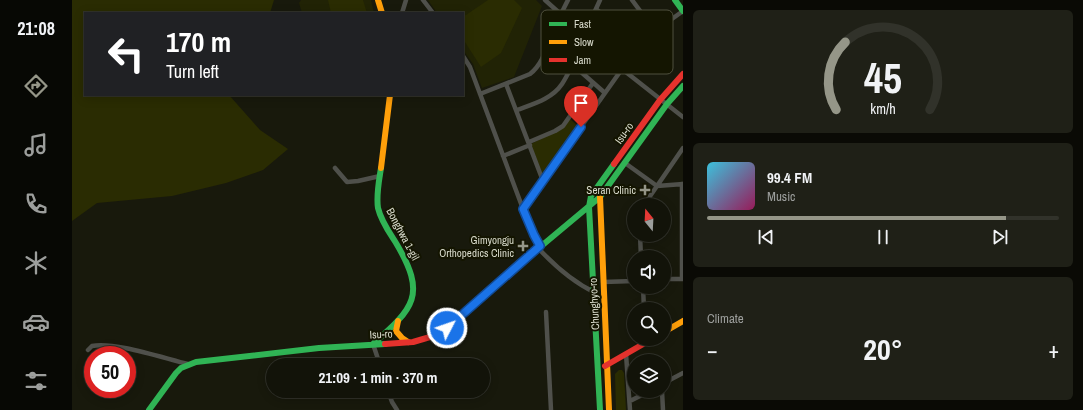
<!DOCTYPE html>
<meta charset="utf-8">
<style>
body{margin:0;font-family:"Archivo Narrow",sans-serif;background:#1f2017;color:#f1f3f6;height:100vh;display:flex;flex-direction:column;font-size:15px;white-space:nowrap}
*{box-sizing:border-box;margin:0}
p{font-size:13px;color:#9c9e9c}
.icon{flex:none;width:22px;height:22px;fill:none;stroke:currentColor;stroke-width:2;stroke-linecap:round;stroke-linejoin:round}
.map{position:relative;flex:1;overflow:hidden}
.sheet{display:flex;flex-direction:column;gap:10px;padding:10px;background:#0a0a05;width:400px}
.sheet>*{flex:none}
.guide{position:absolute;left:12px;top:12px;width:380px;height:84px;border-radius:0px;box-shadow:0 2px 10px #0003,0 0 0 1px #31322a;background:#202124;color:#fff;overflow:hidden}
.needle{width:26px;rotate:342deg}
.buttons{position:absolute;left:555px;top:198px;display:grid;gap:8px}
.buttons a{display:grid;place-items:center;width:44px;height:44px;border-radius:50%;background:#121309;box-shadow:0 2px 10px #0003,0 0 0 1px #31322a;font-size:20px}
.speed{position:absolute;left:12px;top:346px;display:flex;gap:8px;font-size:20px;font-weight:700;text-align:center}
.speed>*{display:grid;place-content:center;width:52px;height:52px;border-radius:50%;background:#121309;box-shadow:0 2px 10px #0003,0 0 0 1px #31322a;line-height:1}
.speed .limit{border:6px solid #d22;background:#fff;color:#111}
.pin{position:absolute;display:grid;place-items:center;width:34px;height:34px;color:#fff;margin:-41px -17px;border-radius:50% 50% 50% 0;rotate:-45deg;box-shadow:0 0 4px #0007}
.pin .icon{rotate:45deg}
.me{position:absolute;width:44px;margin:-22px;rotate:49deg;stroke-linejoin:round;filter:drop-shadow(0 0 3px #0008)}
.turn{display:flex;align-items:center;gap:14px;height:84px;padding:0 16px;font-size:18px}
.turn .icon{width:52px;height:52px;stroke-width:2.5}
.turn b{display:block;font-size:28px;line-height:34px}
.big{font-size:30px;font-weight:700;line-height:1.1}
.sheet .card{flex:1;display:flex;flex-direction:column;justify-content:center;gap:6px;min-width:0;padding:0 14px;border-radius:6px;background:#1f2017}
.sheet .dial{align-items:center;gap:0}
.dial svg{height:104px;overflow:visible;fill:none;stroke:#31322a;stroke-width:7;stroke-linecap:round;text-anchor:middle}
.dial text{fill:#f1f3f6;stroke:none}
.song{display:flex;align-items:center;gap:12px}
.cover{width:48px;height:48px;border-radius:6px;background:linear-gradient(135deg,hsl(190 70% 55%),hsl(330 70% 35%))}
.played{height:4px;border-radius:2px;background:linear-gradient(90deg,#959688 85%,#31322a 85%)}
.keys{display:flex;justify-content:space-around;direction:ltr}
.heat{display:flex;justify-content:space-between;align-items:center;font-size:22px;direction:ltr}
.trip{position:absolute;left:194px;top:358px;width:224px;height:40px;border-radius:20px;background:#121309;box-shadow:0 2px 10px #0003,0 0 0 1px #31322a;font-weight:700;line-height:40px;text-align:center}
main{display:flex;flex:1;min-height:0}
.tab-bar{display:flex;flex-direction:column;width:72px;justify-content:space-around;align-items:center;background:#070804;color:#9c9e9c}
.tab-bar .icon{width:28px;height:28px}
.tab-bar .on{color:#959688}
.tab-bar b{font-size:18px;color:#f1f3f6}
.map>svg:first-child{display:block}
</style>
<main>
<nav class="tab-bar">
<b>21:08</b>
<svg class="icon on" aria-label="directions" viewBox="0 0 24 24"><path d="M12 3l9 9-9 9-9-9zM9 14v-3h6M13 9l2 2-2 2"/></svg>
<svg class="icon" aria-label="music" viewBox="0 0 24 24"><path d="M9 18V5l10-2v13"/><circle cx="6" cy="18" r="3"/><circle cx="16" cy="16" r="3"/></svg>
<svg class="icon" aria-label="phone" viewBox="0 0 24 24"><path d="M5 4h4l2 5-3 2q2 4 5 5l2-3 5 2v4C11 20 4 13 5 4z"/></svg>
<svg class="icon" aria-label="climate" viewBox="0 0 24 24"><path d="M12 3v18M4 7l16 10M4 17L20 7"/></svg>
<svg class="icon" aria-label="car" viewBox="0 0 24 24"><path d="M5 17H2v-5l4-1 3-4h7l3 4 3 1v5h-3M9 17h6M6 11h13"/><circle cx="7" cy="17" r="2"/><circle cx="17" cy="17" r="2"/></svg>
<svg class="icon" aria-label="filters" viewBox="0 0 24 24"><path d="M4 7h16M4 17h16"/><circle cx="9" cy="7" r="2"/><circle cx="15" cy="17" r="2"/></svg>
</nav>
<div class="map">
<svg width="611" height="410" viewBox="0 0 611 410">
<rect width="100%" height="100%" fill="#18190c"/>
<path fill="#212305" d="M229 0H299L302 13H230L227 3Z
M356 0H464L470 6 442 77 410 88 401 64 391 50V13H365Z"/>
<path fill="#2a2c02" d="M0 0H202L198 13H13V95H157L188 130 216 149 191 170 154 183 100 196 25 203 0 221Z
M256 0H291L295 13H259Z
M416 0H442L450 8 429 53 409 67 391 39V17Z
M497 118 506 126 474 172 470 173 459 144 485 131Z
M547 370H550L552 373 554 410H544L543 374Z"/>
<g fill="none" stroke-linecap="round" stroke-linejoin="round">
<path stroke="#4f504b" stroke-width="4.5" d="M351 0 361 13
M473 0 550 69 611 117
M560 0 583 31
M524 9 569 47
M330 13 334 0
M512 35 528 0
M477 44 533 93
M391 56 398 67 451 209 462 235 469 246
M434 84 471 181
M408 94 458 74C472 63 475 45 482 29 486 19 491 10 496 0
M445 110C461 104 480 99 490 84 494 78 497 71 501 65
M457 142 483 131 491 126 521 83
M431 156 458 145
M553 163 585 186 611 184
M263 168 275 182 286 181 308 176
M572 205 611 148
M451 209 550 69 583 31 611 11
M568 235 569 257
M467 249C482 265 501 282 522 292
M592 279H611
M610 279V184
M531 282 562 281
M571 287 572 309
M474 312 479 410
M301 344 308 365
M16 350 20 346C41 341 94 359 116 364
M554 354 558 410
M592 383 611 373
M316 391 320 402 325 410
M590 391 591 410
M558 401 578 391"/>
<path stroke="#30b455" stroke-width="6" d="M603 0 611 11
M455 258 528 197 595 104 611 86
M301 344C342 308 355 295 324 243 317 232 309 221 306 208 304 195 307 181 309 168
M77 410 104 373 109 368 124 362 247 348 313 344
M528 410 517 207 519 196 542 164"/>
<path stroke="#ff9f0a" stroke-width="6" d="M306 0 310 13
M309 168 318 95
M528 197 537 410
M326 321 324 331 330 338 336 342
M592 332 611 321"/>
<path stroke="#e5322d" stroke-width="6" d="M542 164 588 100 611 74
M313 344 341 342 358 337 375 328 455 258
M533 366 580 339"/>
</g>
<g fill="none" stroke-linecap="round" stroke-linejoin="round">
<defs>
<path id="route" d="M375 328 468 246 462 235 451 209 509 127"/>
</defs>
<use href="#route" stroke="#114b97" stroke-width="10"/>
<use href="#route" stroke="#1a73e8" stroke-width="7"/>
</g>
<g fill="#959688" stroke="#141501" stroke-width="1.5">
<path d="M571 184h4v4h4v4h-4v4h-4v-4h-4v-4h4z"/>
<path d="M449 240h4v4h4v4h-4v4h-4v-4h-4v-4h4z"/>
</g>
<g text-anchor="middle" stroke-width="4" stroke-linejoin="round" paint-order="stroke">
<g font-size="11" fill="#d8dacb" stroke="#141501">
<text transform="translate(552 133) rotate(-54)" y="4">Isu-ro</text>
<text transform="translate(331 234) rotate(62)" y="4">Bonghwa 1-gil</text>
<text transform="translate(522 304) rotate(-93)" y="4">Chunghyo-ro</text>
<text transform="translate(309 334) rotate(-3)" y="4">Isu-ro</text>
</g>
<g font-size="11" fill="#d8dacb" stroke="#141501" text-anchor="end">
<text x="564" y="194">Seran Clinic</text>
<text x="442" y="244">Gimyongju<tspan x="442" dy="13">Orthopedics Clinic</tspan></text>
</g>
</g>
<rect x="469" y="10" width="132" height="64" rx="6" fill="#141501" stroke="#4f503e" stroke-width="1"/>
<rect x="477" y="22" width="18" height="4" fill="#30b455"/>
<rect x="477" y="40" width="18" height="4" fill="#ff9f0a"/>
<rect x="477" y="58" width="18" height="4" fill="#e5322d"/>
<g font-size="11" fill="#d8dacb">
<text x="502" y="28">Fast</text>
<text x="502" y="46">Slow</text>
<text x="502" y="64">Jam</text>
</g>
</svg>
<div class="buttons">
<a><svg class="needle" viewBox="-14 -14 28 28"><path d="M0-13l5 13h-10z" fill="#e53935"/><path d="M0 13l5-13h-10z" fill="#9c9e9c"/></svg></a>
<a><svg class="icon" aria-label="sound" viewBox="0 0 24 24"><path d="M4 9h4l5-4v14l-5-4H4zM17 9q2 3 0 6"/></svg></a>
<a><svg class="icon" aria-label="search" viewBox="0 0 24 24"><circle cx="10" cy="10" r="6"/><path d="M15 15l6 6"/></svg></a>
<a><svg class="icon" aria-label="layers" viewBox="0 0 24 24"><path d="M12 4l9 5-9 5-9-5zM3 14l9 5 9-5"/></svg></a>
</div>
<div class="speed"><div class="limit">50</div></div>
<div class="pin" style="left:509px;top:127px;background:#d93025"><svg class="icon" aria-label="arrive" viewBox="0 0 24 24"><path d="M6 21V4h12l-3 4 3 4H6"/></svg></div>
<svg class="me" style="left:375px;top:328px" viewBox="-20 -20 40 40"><circle r="17" fill="#1a73e8" stroke="#fff" stroke-width="3"/><path d="M0-11L8 9 0 5-8 9z" fill="#fff"/></svg>
<div class="trip">21:09 · 1 min · 370 m</div>
<div class="guide">
<div class="turn"><svg class="icon" aria-label="left" viewBox="0 0 24 24"><path d="M17 20v-9H6M10 6l-5 5 5 5"/></svg><div><b>170 m</b>Turn left</div></div>
</div>
</div>
<section class="sheet">
<div class="card dial"><svg viewBox="0 0 100 80">
<path d="M14 69A42 42 0 1 1 86 69"/>
<path d="M14 69A42 42 0 0 1 21 17" stroke="#959688"/>
<text x="50" y="56" font-size="32" font-weight="700">45</text>
<text x="50" y="72" font-size="11">km/h</text>
</svg></div>
<div class="card">
<div class="song"><i class="cover"></i><div><b>99.4 FM</b><p>Music</p></div></div>
<div class="played"></div>
<div class="keys"><svg class="icon" aria-label="previous" viewBox="0 0 24 24"><path d="M18 5L8 12l10 7zM5 5v14"/></svg><svg class="icon" aria-label="pause" viewBox="0 0 24 24"><path d="M8 5v14M16 5v14"/></svg><svg class="icon" aria-label="next" viewBox="0 0 24 24"><path d="M6 5l10 7-10 7zM19 5v14"/></svg></div>
</div>
<div class="card"><p>Climate</p>
<div class="heat"><a>−</a><b class="big">20°</b><a>+</a></div>
</div>
</section>
</main>
